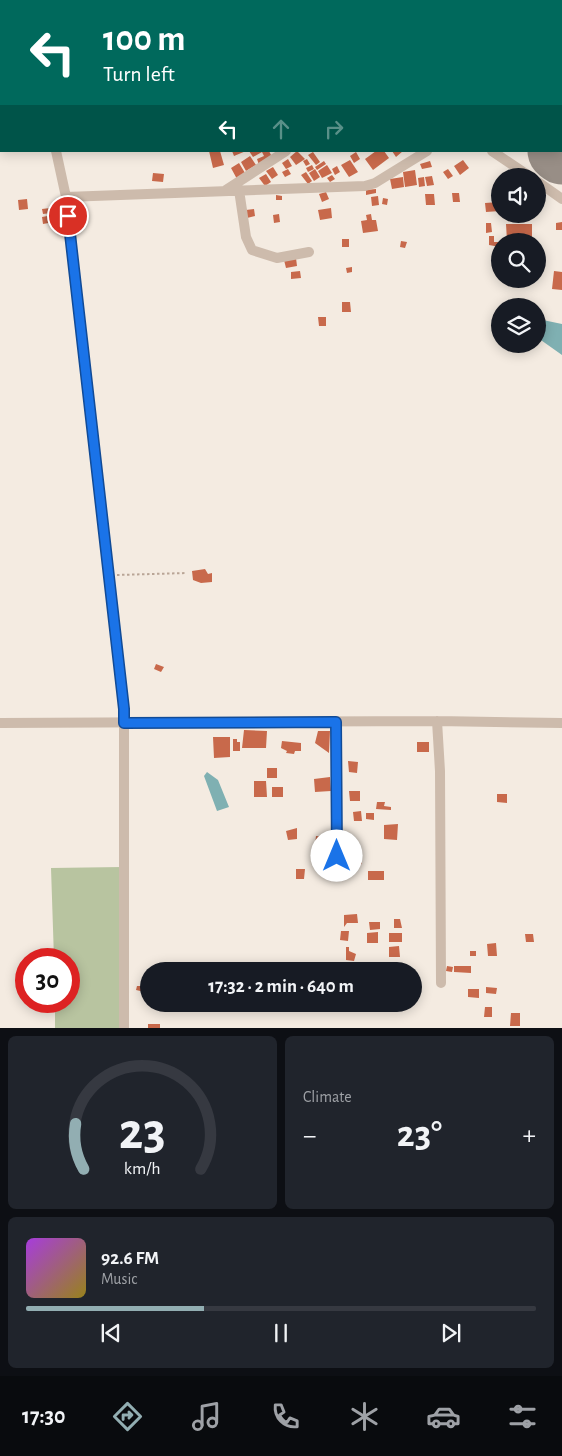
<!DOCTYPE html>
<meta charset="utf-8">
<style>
body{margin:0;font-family:"Alegreya Sans",sans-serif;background:#20242c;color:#f1f3f6;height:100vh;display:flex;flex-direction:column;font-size:19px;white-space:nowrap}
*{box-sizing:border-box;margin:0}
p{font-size:16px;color:#9ea1a6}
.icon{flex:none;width:28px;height:28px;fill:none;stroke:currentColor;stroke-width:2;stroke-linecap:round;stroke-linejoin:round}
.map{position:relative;height:1028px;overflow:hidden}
.sheet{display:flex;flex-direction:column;gap:8px;padding:8px;background:#0d0f14;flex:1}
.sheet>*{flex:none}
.banner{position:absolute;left:0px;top:0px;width:562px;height:152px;box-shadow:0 2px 12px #0003;background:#00695c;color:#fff;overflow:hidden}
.fabs{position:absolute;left:491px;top:168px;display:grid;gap:10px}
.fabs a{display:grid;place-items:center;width:55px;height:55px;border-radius:50%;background:#171b24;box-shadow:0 2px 12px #0003;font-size:25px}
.speed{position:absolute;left:15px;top:948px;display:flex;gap:10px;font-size:25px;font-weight:700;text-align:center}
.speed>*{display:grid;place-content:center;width:65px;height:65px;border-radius:50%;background:#171b24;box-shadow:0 2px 12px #0003;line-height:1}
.speed .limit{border:8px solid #d22;background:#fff;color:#111}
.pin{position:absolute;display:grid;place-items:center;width:42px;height:42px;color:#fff;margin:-21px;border:2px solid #fff;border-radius:50%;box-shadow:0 1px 5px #0007}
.me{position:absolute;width:55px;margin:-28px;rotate:0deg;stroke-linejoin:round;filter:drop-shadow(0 0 4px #0008)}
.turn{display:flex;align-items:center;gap:18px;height:105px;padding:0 20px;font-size:22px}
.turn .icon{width:65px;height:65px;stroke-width:2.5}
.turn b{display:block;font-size:35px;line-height:42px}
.lanes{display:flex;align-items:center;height:48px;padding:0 20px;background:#0003;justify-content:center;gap:25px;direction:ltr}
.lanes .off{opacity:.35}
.big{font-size:38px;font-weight:600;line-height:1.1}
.sheet .card{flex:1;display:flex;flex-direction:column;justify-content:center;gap:8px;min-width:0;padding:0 18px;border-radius:8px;background:#20242c}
.sheet .dial{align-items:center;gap:0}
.dial svg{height:130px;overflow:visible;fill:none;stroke:#363941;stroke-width:7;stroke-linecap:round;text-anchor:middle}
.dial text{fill:#f1f3f6;stroke:none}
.song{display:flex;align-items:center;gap:15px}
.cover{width:60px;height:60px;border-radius:8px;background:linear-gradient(135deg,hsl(280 70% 55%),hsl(50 70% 35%))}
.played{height:5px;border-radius:2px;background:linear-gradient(90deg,#92aeb2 35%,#363941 35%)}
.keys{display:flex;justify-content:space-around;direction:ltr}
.heat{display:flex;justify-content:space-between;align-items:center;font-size:28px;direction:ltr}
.sheet .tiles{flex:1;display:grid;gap:8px;grid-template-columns:1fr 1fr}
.card:last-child{grid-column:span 2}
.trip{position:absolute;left:140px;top:962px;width:282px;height:50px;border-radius:25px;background:#171b24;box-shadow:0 2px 12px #0003;font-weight:600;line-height:50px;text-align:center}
.dock{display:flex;height:80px;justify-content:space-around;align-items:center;background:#090b0e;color:#9ea1a6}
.dock .icon{width:35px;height:35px}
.dock .active{color:#92aeb2}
.dock b{font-size:22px;color:#f1f3f6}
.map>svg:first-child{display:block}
</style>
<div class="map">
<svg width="562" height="1029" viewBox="0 0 562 1029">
<rect width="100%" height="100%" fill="#f4ebe1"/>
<path fill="#b8c4a0" d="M122 867V1028H55V1001H69V959H54L51 868Z"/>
<path fill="#7fb0b2" d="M538 319 562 324V355L538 338Z
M207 772 218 780 229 807 217 811 204 776Z"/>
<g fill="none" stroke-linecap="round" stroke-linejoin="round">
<path stroke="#988e86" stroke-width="61" d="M340 0 341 1
M558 151 562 154"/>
</g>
<path fill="#c8694b" d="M209 151H220L224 165 213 168Z
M232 151H246L234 156Z
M249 151H269L273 159 259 165 257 159 264 156 262 152 253 157Z
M297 151 305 159 296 165 290 157Z
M376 151H384L389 158 373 170 365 159Z
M392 151H403L396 157Z
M313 152 320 162 316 165 308 155Z
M356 152 360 159 354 163 350 156Z
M250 156 256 165 246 171 241 162Z
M288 159 292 166 286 169 282 163Z
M307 159 310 164 306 166 303 161Z
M350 160 358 172 349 177 341 165Z
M463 160 469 168 460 175 454 166Z
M324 161 326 164 317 170 315 167Z
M430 161 432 167 422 169 420 164Z
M239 163 245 173 237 179 231 168Z
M312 165 314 169 308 172 306 168Z
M327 165 332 173 322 178 318 171Z
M337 166 340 172 335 175 332 169Z
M273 167 278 175 272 179 266 171Z
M288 169 291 174 285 177 282 172Z
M315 169 320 177 314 181 309 173Z
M448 169 453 176 448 179 443 172Z
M415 170 417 185 405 187 403 172Z
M306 172 312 181 308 184 301 175Z
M153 173 164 174 163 182 152 181Z
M266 174 271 182 265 186 259 178Z
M332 175 335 179 330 182 327 178Z
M432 176 434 185 427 186 425 177Z
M403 177 404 187 392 189 390 179Z
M424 177 425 186 419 187 418 178Z
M376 189V193L366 195V190Z
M326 192 329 199 322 202 319 194Z
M452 193H459L460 202H453Z
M425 194H434L435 205H426Z
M276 195 282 196V200H276Z
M378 196 379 205 372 206 371 197Z
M383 198 388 199 387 205 382 204Z
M27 199 28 209 19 210 18 200Z
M61 202 62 210H57L56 203Z
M499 202 500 211 486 212 485 203Z
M50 208 51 213 43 214 42 209Z
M331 208 332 218 320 220 318 210Z
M254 209 255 216 247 218 246 210Z
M279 214 280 222 274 223 273 215Z
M371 214 372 220H376L378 231 363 233 361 221 367 220 366 215Z
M53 215 54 222 43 224 42 217Z
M59 215H64L65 221 60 222Z
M562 222V230H556V223Z
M486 223H491L492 232 486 233Z
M506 224H532V241H507Z
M489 236H494V242H500V247L489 245Z
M342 239H349V247H342Z
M401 241 407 242 405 248 400 247Z
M296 258 297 266 286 268 284 260Z
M352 267V272L347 273 346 268Z
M300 271 301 278 291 279V272Z
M554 271 562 272V290L552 289Z
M342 302H350L351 312H342Z
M318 317H326V326H319Z
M205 569 208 574 212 573V582L201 583 193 580 192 571Z
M156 664 164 667 161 672 154 669Z
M244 730 267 731 266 748H242Z
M318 731H330L329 753 315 743Z
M213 737H230V757L214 758Z
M233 739H237V742H240V751H233Z
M282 741 301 743V751H295L294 754 286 753 287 751 281 748Z
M417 742H429V752H417Z
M348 761 358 762 357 773 349 772Z
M267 768H277V778H267Z
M330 777 331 791 315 792 314 779Z
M254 781H266L267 797H254Z
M272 787H283V797H272Z
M349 791H360V801H350Z
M497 794H507V803L497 802Z
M377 802H385L384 806 391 807V810L376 809Z
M361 811 362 821H354L353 812Z
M366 813H374V820L366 819Z
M398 824 397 840 384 839V825Z
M297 828V839L288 840 286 831Z
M316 836 326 837V845L315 844Z
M348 854 362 863 360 866 344 862Z
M296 869H305L304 879H296Z
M368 871H384V880H368Z
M357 914 358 923H347L344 927V915Z
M394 919H400L402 928H394Z
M369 922H380V929L370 930Z
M341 931H349L348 941 340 940Z
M378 932V943H367V933Z
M389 933H402V942H389Z
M525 934H533L534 942H526Z
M496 943 497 956H488L487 944Z
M399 946 400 957H389V947Z
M346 947H349V951L356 954 354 961 346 960Z
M470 951H476V956H470Z
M447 966 453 967 452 972 446 971Z
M454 966H471V973L454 972Z
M137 986H149V993L136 990Z
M486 987 497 988 496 994 486 993Z
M468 989H479V998L468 997Z
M485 1007H492V1017H484Z
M511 1013H520V1026H510Z
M148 1024H160V1029H148Z"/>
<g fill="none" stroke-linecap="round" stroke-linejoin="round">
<path stroke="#b9a596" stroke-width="2" stroke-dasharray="2.5 2.5" stroke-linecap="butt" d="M117 575 187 573"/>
<path stroke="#cdbbac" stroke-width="10" d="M24 0V1
M269 0 270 1
M423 0 424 1
M483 0V1
M561 95H562
M56 151 66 197 124 709V1029
M492 151 529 176
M538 182 562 199
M226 190 286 151
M239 190 246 237 252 250 277 258 309 252
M66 197 365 186 375 183 427 151
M336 721 337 856
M437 721 440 771 441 983
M0 723 437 721 562 723"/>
</g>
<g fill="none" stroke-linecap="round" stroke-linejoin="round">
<defs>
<path id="route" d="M68 216 124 709V723L336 722 337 856"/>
</defs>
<use href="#route" stroke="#114b97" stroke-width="12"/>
<use href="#route" stroke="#1a73e8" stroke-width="9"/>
</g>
</svg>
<div class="fabs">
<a><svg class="icon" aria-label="sound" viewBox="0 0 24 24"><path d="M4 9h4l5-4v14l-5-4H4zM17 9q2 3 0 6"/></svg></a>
<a><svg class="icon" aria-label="search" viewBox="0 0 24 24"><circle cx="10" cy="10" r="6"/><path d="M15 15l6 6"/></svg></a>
<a><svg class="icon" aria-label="layers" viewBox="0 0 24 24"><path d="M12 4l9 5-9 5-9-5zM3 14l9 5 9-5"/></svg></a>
</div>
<div class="speed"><div class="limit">30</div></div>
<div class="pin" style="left:68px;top:216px;background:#d93025"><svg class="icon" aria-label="arrive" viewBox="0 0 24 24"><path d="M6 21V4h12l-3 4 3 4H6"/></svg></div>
<svg class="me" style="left:337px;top:856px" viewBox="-20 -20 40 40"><circle r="19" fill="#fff"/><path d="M0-13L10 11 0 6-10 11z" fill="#1a73e8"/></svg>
<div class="trip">17:32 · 2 min · 640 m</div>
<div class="banner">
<div class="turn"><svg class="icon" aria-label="left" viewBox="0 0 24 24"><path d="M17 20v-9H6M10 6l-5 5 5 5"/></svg><div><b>100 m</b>Turn left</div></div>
<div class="lanes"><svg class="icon" aria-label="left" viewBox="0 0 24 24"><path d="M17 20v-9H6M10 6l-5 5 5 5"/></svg><svg class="icon off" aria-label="ahead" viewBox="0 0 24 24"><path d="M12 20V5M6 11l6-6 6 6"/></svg><svg class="icon off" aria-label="right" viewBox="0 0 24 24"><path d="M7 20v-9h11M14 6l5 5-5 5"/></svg></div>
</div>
</div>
<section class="sheet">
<div class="tiles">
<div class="card dial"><svg viewBox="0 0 100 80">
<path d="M14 69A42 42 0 1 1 86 69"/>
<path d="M14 69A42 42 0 0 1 9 41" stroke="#92aeb2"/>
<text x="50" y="56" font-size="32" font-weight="700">23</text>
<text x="50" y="72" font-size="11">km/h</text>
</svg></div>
<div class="card"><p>Climate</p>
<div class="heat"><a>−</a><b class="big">23°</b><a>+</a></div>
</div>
<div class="card">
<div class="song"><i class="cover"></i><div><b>92.6 FM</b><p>Music</p></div></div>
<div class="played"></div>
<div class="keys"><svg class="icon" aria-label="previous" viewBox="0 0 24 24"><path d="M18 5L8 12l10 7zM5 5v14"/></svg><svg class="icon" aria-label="pause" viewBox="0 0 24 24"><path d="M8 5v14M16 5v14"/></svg><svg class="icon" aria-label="next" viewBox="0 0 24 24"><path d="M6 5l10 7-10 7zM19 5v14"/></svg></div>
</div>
</div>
</section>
<nav class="dock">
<b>17:30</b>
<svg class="icon active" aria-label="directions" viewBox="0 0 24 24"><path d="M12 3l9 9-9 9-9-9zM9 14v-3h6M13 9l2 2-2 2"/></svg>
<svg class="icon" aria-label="music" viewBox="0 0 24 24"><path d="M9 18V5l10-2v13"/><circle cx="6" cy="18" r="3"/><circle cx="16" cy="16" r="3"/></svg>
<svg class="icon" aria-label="phone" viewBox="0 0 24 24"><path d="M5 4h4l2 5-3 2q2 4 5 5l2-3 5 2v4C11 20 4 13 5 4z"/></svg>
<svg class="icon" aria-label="climate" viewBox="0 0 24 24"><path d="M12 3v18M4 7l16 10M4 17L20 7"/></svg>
<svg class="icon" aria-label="car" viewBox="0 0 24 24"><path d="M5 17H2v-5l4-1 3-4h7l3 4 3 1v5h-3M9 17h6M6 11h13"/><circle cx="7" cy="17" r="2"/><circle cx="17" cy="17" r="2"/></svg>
<svg class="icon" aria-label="filters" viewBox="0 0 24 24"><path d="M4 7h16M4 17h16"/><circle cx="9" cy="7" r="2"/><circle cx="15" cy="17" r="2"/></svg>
</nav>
